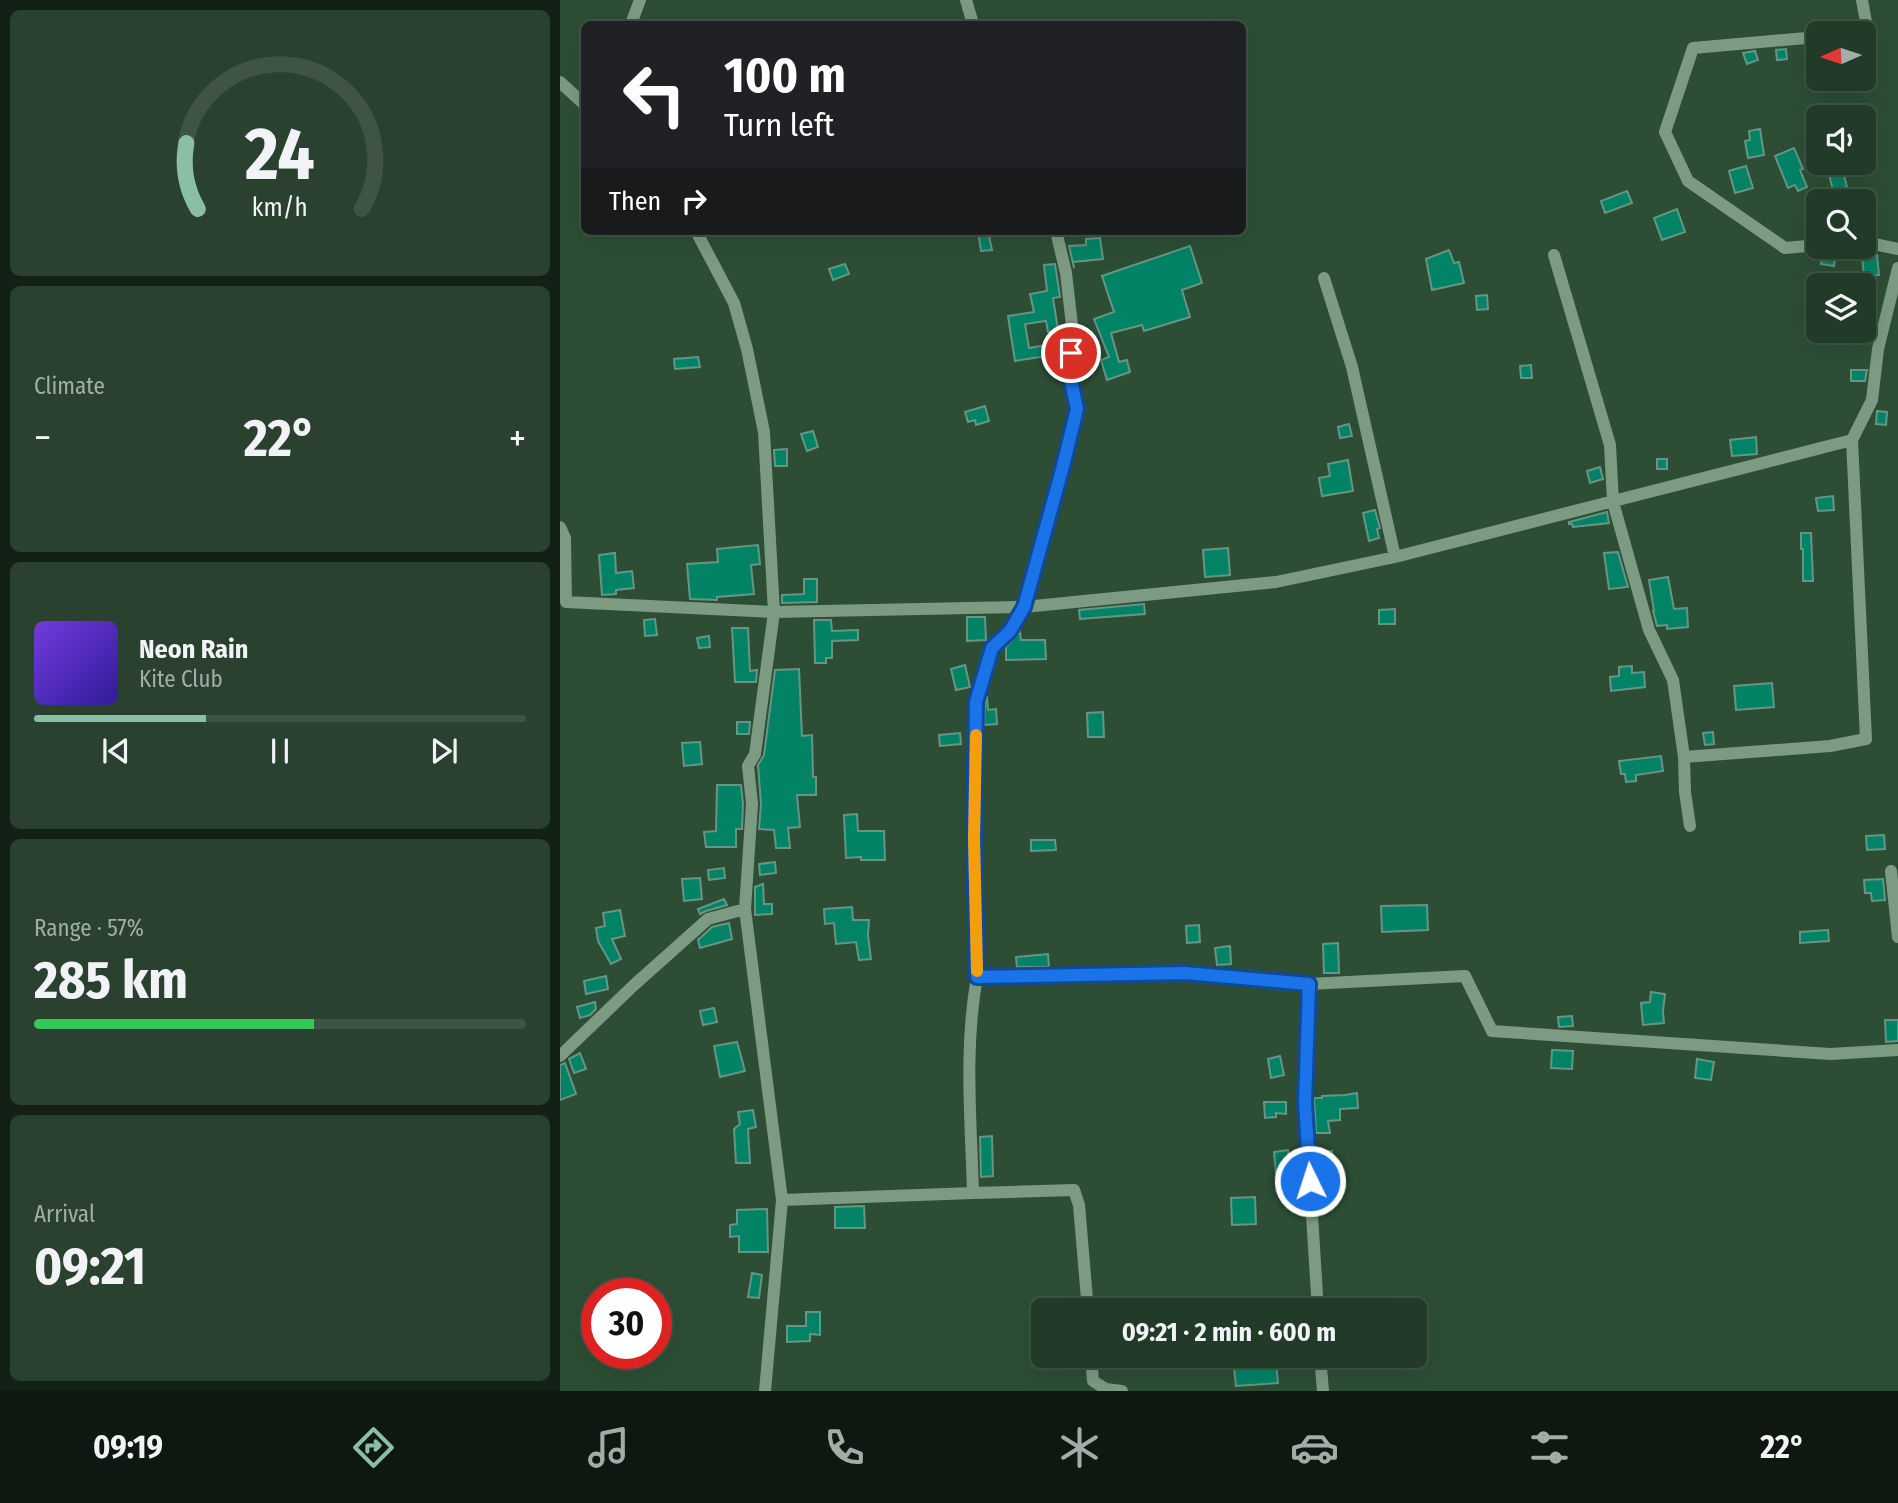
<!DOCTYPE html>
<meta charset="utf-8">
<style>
body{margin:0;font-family:"Fira Sans Condensed",sans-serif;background:#2a4130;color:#f1f3f6;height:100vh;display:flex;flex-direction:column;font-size:26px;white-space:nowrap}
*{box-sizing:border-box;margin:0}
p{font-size:23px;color:#a2ada8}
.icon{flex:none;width:38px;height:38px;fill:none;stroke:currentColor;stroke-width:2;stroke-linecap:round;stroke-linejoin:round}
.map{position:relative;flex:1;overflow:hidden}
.side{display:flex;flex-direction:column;gap:10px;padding:10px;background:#132016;width:560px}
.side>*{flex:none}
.guide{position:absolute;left:21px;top:21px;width:665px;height:214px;border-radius:10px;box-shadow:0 7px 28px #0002,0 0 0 2px #3f5445;background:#202124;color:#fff;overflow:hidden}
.needle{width:46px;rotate:267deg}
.controls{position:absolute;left:1246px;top:21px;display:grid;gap:14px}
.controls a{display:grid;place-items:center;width:70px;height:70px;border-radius:10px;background:#223a28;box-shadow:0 7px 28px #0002,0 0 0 2px #3f5445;font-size:35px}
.speed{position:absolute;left:21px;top:1278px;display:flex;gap:14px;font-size:35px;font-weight:700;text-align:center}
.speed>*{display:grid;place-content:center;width:91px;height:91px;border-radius:50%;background:#223a28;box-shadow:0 7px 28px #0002,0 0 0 2px #3f5445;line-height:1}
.speed .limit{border:10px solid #d22;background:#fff;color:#111}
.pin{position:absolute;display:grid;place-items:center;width:60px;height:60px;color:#fff;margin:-30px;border:4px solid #fff;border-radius:50%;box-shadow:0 2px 7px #0007}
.me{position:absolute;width:77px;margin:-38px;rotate:356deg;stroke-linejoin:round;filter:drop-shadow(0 0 5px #0008)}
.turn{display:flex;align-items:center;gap:24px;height:147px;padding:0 28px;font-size:32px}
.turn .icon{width:91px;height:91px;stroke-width:2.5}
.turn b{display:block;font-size:49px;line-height:60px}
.then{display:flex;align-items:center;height:66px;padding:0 28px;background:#0003;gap:14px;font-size:26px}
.big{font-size:52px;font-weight:700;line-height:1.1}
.side .card{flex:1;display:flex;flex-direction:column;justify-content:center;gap:10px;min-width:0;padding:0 24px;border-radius:10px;background:#2a4130}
.side .dial{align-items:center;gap:0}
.dial svg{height:182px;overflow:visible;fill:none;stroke:#3f5445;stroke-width:7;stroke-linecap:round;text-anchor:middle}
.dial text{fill:#f1f3f6;stroke:none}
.song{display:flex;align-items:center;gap:21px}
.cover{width:84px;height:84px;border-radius:10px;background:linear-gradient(135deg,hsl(260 70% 55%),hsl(250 70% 35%))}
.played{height:7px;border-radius:4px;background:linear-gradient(90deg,#8abfa5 35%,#3f5445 35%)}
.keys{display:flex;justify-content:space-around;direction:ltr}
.heat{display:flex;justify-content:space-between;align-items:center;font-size:38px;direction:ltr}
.charge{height:10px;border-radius:5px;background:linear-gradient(90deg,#34c759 57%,#3f5445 0)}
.trip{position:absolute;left:471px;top:1298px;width:396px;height:70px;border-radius:10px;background:#223a28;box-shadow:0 7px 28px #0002,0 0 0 2px #3f5445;font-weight:700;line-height:70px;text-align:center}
.dock{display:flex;height:112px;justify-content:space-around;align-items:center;background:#0e1710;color:#a2ada8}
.dock .icon{width:49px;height:49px}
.dock .on{color:#8abfa5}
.dock b{font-size:32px;color:#f1f3f6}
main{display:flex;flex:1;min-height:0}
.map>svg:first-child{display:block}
</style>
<main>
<section class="side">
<div class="card dial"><svg viewBox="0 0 100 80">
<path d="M14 69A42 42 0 1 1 86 69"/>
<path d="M14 69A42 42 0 0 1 9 40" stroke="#8abfa5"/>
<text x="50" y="56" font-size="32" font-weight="700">24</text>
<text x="50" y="72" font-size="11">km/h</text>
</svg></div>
<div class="card"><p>Climate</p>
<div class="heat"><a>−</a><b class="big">22°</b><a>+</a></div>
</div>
<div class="card">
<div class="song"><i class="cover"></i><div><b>Neon Rain</b><p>Kite Club</p></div></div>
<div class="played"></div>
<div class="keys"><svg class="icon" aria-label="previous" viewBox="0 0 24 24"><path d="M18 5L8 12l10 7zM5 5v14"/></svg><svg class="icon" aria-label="pause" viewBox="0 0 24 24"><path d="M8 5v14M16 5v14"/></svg><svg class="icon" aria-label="next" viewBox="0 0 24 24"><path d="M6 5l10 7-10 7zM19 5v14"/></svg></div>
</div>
<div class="card"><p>Range · 57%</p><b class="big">285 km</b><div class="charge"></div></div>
<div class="card"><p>Arrival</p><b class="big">09:21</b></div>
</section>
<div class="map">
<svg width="1338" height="1391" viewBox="0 0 1338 1391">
<rect width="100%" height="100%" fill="#2d4e35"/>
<path fill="#038366" stroke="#659685" stroke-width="2" d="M1226 49 1227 59 1217 60 1216 50Z
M1195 51 1198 60 1187 64 1183 53Z
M1200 129 1204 155 1188 158 1185 141 1190 140 1189 131Z
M1234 148 1243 169 1240 170 1247 187 1238 191 1235 185 1228 188 1215 156Z
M1266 163H1281L1287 187 1273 190Z
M1186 166 1193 188 1175 193 1169 171Z
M1067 191 1072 203 1045 213 1041 201Z
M1117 209 1125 232 1102 240 1094 218Z
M418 231H428L432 250 421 251Z
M540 238 543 259 513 262 514 268 509 246 526 245V239Z
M630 246 642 283 622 290 630 317 584 331 582 325 551 333 559 362 567 360 570 372 547 380 541 360 549 357 534 319 554 312 542 276Z
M889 250 894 263 899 262 904 283 872 290 866 259Z
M1264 251 1276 253 1274 266 1261 264Z
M1317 255 1319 275 1304 276 1302 256Z
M285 264 289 274 273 280 269 269Z
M495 264 500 297 493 298 498 330 488 332 486 321 465 324 469 348 498 343 500 354 455 361 448 316 474 312 470 294 487 291 484 265Z
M927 295 928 309 917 310 916 296Z
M138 357 140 367 115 369 114 359Z
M971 365 972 378H961L960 366Z
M1291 370H1307L1305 381H1291Z
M425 406 429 421 416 425 415 420 408 422 405 412Z
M1317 411 1327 412 1326 425 1316 424Z
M789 424 792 436 780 438 778 427Z
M253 431 258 447 247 451 241 434Z
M1196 437 1197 454 1172 456 1170 440Z
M227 449V466H215L214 450Z
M1097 459H1107V469H1097Z
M788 460 793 491 762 496 759 478 770 476 768 464Z
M1040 467 1043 479 1030 483 1027 471Z
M1273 496 1274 510 1258 511 1256 498Z
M815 510 820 528 817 529 819 538 809 541 803 513Z
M1047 512 1049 523 1013 527 1012 524H1009V522Z
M1241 533H1251L1253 581H1243V549H1241Z
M198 545 200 564 191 565 194 594 157 597V600L130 599 127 564 158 562 157 549Z
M668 548 670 575 645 577 643 550Z
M1058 552 1068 587 1049 589 1044 553Z
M55 553 56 573 72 571 74 588 56 590V594L42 595 39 555Z
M1108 577 1114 609 1127 608 1128 627 1107 629V625L1097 626 1093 611H1094L1089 580Z
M244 579H257V602L222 603V595L244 594Z
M584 604 585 614 520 619 519 610Z
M835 609V624H819V610Z
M407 617H425L426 640 407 641Z
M95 619 97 635 85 636 84 620Z
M254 620H271L272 631 298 630V640L272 641V658H266V663H255Z
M172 628H188L190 671 197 670 196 682H175Z
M460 632 461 640H485L486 659 446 660V647Z
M149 636 150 647 139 648 137 638Z
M405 665 410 687 396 690 391 669Z
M1072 666V673L1084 672 1085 687 1051 691 1050 677 1059 676V667Z
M239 669 242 736 252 735 253 777H256V795H237L240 827 228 828 230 848H216L214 830 199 829 201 804 198 765 204 755 215 670Z
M1212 683 1214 707 1176 710 1174 686Z
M427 696 428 710 436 709 437 724 424 725 425 703Z
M543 712 544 737H528L527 713Z
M177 722H190L189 734H177Z
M1153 732 1154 744 1145 745 1143 733Z
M400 733 401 744 380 746 379 735Z
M140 742 142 764 124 766 122 743Z
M1101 756 1103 771 1076 775V781L1066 782 1065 774H1061L1059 761Z
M157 785H181L183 804 182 829H176V847H146L144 832 156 831Z
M297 814 298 831H324L325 860H301V857L286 858 284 815Z
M1324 835 1325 849 1307 850 1306 836Z
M471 840H495L496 850 471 851Z
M215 862 216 873 200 875 199 864Z
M164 868 165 878 149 880 148 870Z
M140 878 142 899 124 901 122 879Z
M1323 879 1325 900 1312 901 1311 893H1305L1304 880Z
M203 884 204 904H212V914L195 915V887Z
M164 899 167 905 146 911 140 914 138 909Z
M867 905 868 930 822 932 821 906Z
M292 907 293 920H309L308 935 311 959 299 960 296 942 276 944 274 923 265 924 264 909Z
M60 910 65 936 52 939 61 959 51 964 38 941 36 928 45 926 43 913Z
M169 923 172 939 140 948 138 940 152 927Z
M639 925 640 942 627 943 626 926Z
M1268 930 1269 941 1240 943V932Z
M778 943 779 973H764L763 944Z
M670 946 671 964 657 965 655 948Z
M488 954 489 967H457L456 957Z
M46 976 48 989 26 994 24 981Z
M1091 992 1105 994 1103 1011 1104 1023 1083 1025 1081 1003 1090 1002Z
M35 1002 36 1009 30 1015 20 1018 17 1007Z
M154 1008 157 1022 143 1025 140 1011Z
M1012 1016 1013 1026 999 1027 998 1017Z
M1325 1020H1338V1041L1326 1042Z
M177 1042 185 1071 160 1077 154 1046Z
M992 1050 1013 1051 1012 1069 991 1068Z
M20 1053 26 1069 14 1073 9 1059Z
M720 1056 724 1075 711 1078 708 1059Z
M1137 1059 1154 1062 1151 1080 1135 1078Z
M5 1063 16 1094 0 1100V1065Z
M797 1093 798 1108 780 1109V1120L768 1121 770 1133H756L754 1098H762V1096L785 1095Z
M704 1102H726V1114L716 1113V1117L705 1118Z
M193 1110 196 1127 188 1129 190 1163H176L174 1129 180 1124 178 1112Z
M432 1136 433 1176 421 1177 420 1137Z
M728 1150 730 1173 716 1174 714 1152Z
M772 1151 773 1163 758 1164 757 1153Z
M695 1197 696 1224 672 1225 671 1198Z
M304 1206 305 1228H275V1207Z
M207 1209 208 1252H179V1236L170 1237V1225L177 1224V1210Z
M192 1273 202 1275 199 1298 188 1297Z
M246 1312H260V1335L250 1334V1341L227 1342V1326H246Z
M716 1362 718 1383 676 1386 674 1368Z"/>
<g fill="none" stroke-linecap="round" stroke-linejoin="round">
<path stroke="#7d9b83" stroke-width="12" d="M406 0 413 24
M1302 0 1308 33H1303
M71 24 80 0
M1258 37 1133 48 1105 132 1128 181 1225 248 1258 245
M0 82 24 104
M136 231 174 303 187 349 204 432 214 612 195 754 188 766 192 804 185 909
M1304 242 1338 249
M994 255 1050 445 1053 502 1089 630 1113 680 1124 757 1270 746 1306 739 1292 440
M764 278 792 367 835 557
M0 527 5 538 6 602 214 612 464 607 716 582 835 557 1292 440 1312 400 1318 349 1338 268
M1124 757 1125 792 1130 826
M1331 871 1338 937
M417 977 625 973 749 984 905 976 932 1031 1270 1054 1338 1050
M749 984 745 1103 758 1311
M0 1056 74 985 148 919 185 909 222 1200 413 1193C411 1121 404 1048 417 977L414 839 416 702 432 648 450 631 464 607 517 409 509 371 513 334 506 273 496 231
M413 1193 514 1190 519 1205 528 1311
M531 1356 533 1381 546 1389 562 1391
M760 1356 763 1391
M205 1391 222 1200"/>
</g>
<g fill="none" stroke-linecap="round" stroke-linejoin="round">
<defs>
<path id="route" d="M511 353 509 371 517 409 503 466 464 607 450 631 432 648 416 702 414 839 417 977 625 973 749 984 745 1103 750 1181"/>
</defs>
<use href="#route" stroke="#114b97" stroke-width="18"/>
<use href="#route" stroke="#1a73e8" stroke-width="12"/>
<path stroke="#f59e0b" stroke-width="12" d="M416 735 414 839 417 971"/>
</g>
</svg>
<div class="controls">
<a><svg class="needle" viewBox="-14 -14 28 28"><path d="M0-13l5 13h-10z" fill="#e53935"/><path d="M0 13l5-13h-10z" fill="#a2ada8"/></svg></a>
<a><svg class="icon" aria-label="sound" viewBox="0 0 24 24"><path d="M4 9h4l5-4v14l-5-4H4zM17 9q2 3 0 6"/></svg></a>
<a><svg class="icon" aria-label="search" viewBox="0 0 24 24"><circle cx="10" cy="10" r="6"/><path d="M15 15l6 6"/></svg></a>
<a><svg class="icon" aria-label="layers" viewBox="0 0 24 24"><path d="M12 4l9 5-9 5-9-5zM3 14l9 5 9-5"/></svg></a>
</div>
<div class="speed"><div class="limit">30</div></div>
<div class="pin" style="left:511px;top:353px;background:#d93025"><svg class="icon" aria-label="arrive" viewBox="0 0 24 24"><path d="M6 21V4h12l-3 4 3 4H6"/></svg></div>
<svg class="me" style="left:750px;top:1181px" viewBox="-20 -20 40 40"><circle r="17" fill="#1a73e8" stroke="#fff" stroke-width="3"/><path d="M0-11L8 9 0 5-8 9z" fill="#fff"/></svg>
<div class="trip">09:21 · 2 min · 600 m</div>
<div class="guide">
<div class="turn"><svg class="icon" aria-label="left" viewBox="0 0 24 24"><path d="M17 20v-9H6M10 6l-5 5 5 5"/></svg><div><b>100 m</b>Turn left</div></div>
<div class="then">Then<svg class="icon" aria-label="right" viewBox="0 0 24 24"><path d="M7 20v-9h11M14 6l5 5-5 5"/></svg></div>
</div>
</div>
</main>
<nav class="dock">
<b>09:19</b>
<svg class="icon on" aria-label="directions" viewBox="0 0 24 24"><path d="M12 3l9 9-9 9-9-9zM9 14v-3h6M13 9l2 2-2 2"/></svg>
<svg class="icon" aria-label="music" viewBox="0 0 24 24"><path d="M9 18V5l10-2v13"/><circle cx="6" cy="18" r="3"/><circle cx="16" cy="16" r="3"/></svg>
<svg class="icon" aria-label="phone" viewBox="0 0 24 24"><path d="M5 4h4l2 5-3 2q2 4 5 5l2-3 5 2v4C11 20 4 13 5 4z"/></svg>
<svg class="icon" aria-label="climate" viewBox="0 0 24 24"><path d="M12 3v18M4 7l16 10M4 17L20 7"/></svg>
<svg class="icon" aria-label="car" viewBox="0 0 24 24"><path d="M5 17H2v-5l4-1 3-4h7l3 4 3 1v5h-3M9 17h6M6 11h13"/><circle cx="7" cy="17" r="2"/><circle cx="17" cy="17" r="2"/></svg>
<svg class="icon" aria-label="filters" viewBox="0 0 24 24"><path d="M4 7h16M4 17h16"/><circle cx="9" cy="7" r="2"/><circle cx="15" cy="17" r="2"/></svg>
<b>22°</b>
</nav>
